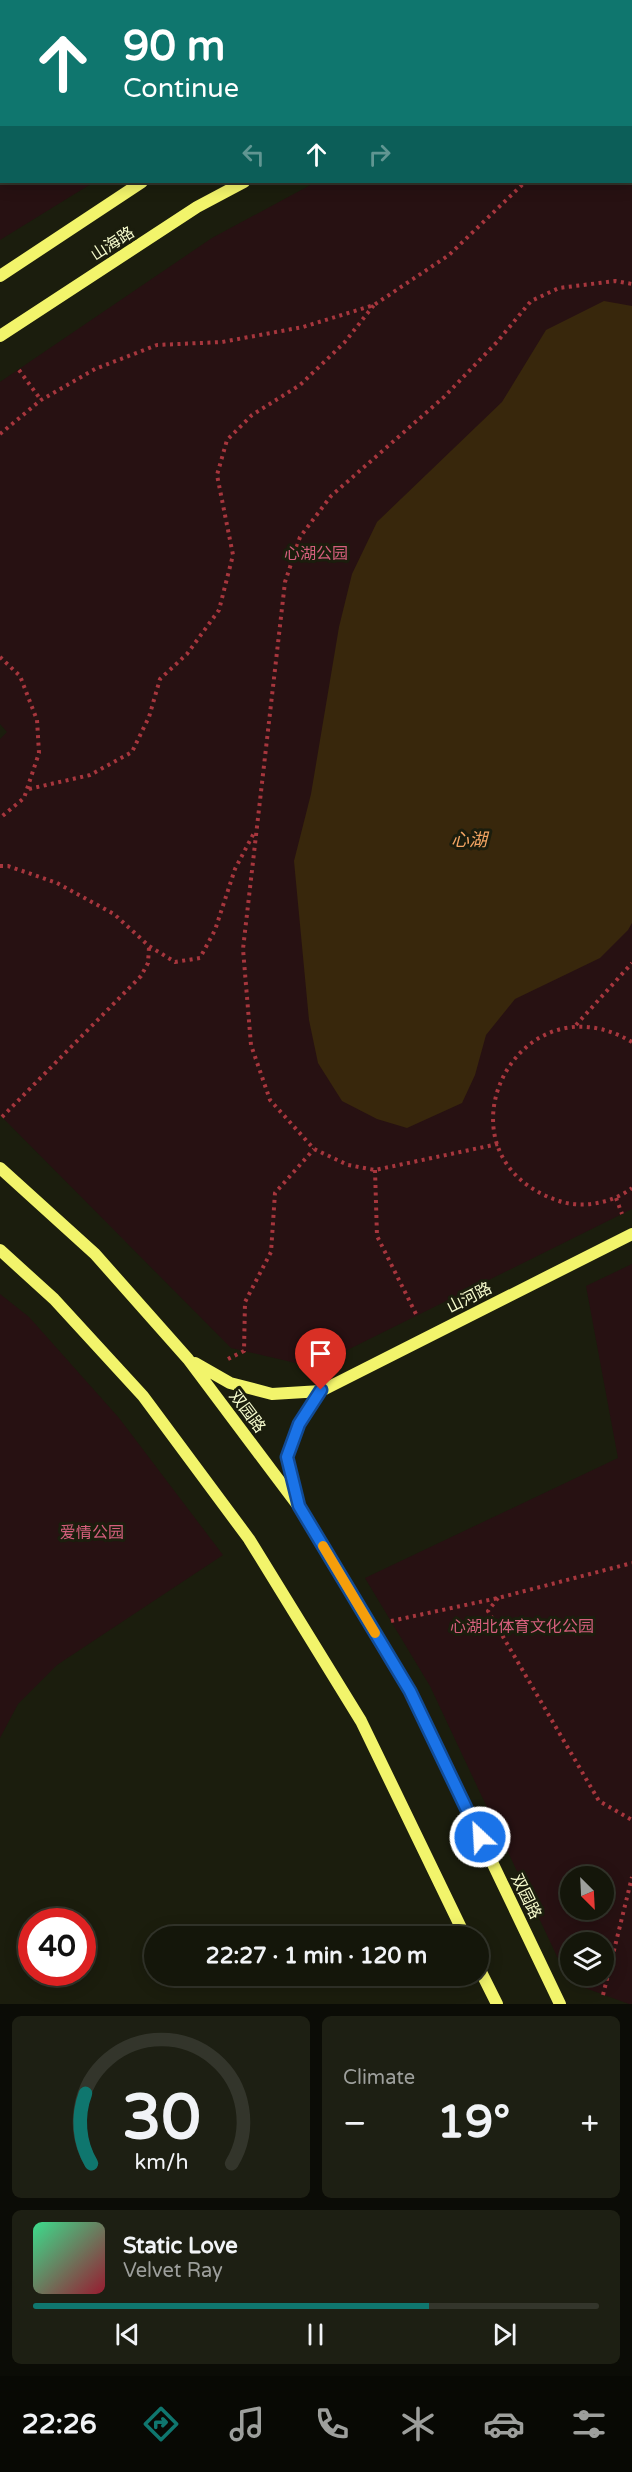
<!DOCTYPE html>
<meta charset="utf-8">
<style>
body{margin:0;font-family:"Varela Round","Noto Sans SC",sans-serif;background:#1d1f13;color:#f1f3f6;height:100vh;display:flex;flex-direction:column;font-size:22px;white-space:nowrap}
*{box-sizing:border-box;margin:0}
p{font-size:20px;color:#9d9f9c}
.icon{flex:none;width:33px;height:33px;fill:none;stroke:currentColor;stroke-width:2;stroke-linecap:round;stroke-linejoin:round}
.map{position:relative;height:2004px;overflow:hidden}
.side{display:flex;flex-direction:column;gap:12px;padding:12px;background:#0b0c06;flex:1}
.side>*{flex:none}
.hud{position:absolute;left:0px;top:0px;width:633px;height:183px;box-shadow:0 3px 15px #0003,0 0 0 2px #33352b;background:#0f766e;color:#fff;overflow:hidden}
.needle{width:39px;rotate:156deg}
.tools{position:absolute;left:560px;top:1866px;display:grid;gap:12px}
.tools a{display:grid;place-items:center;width:54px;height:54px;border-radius:50%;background:#14160a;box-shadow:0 3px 15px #0003,0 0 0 2px #33352b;font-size:30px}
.speed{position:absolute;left:18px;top:1908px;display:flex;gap:12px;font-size:30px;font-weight:700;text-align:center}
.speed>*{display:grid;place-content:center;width:78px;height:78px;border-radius:50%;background:#14160a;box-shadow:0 3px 15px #0003,0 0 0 2px #33352b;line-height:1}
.speed .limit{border:9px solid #d22;background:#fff;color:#111}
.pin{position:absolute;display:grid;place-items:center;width:51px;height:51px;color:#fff;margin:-62px -26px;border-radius:50% 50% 50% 0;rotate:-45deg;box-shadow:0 0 6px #0007}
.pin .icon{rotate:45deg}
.me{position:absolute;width:66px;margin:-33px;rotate:335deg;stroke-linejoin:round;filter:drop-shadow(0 0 4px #0008)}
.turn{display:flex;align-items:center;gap:21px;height:126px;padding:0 24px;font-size:27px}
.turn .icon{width:78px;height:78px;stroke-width:2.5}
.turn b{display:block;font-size:42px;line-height:51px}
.lanes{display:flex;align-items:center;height:57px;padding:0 24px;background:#0003;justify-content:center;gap:30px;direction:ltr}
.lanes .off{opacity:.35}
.big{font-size:45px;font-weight:700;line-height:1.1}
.side .widget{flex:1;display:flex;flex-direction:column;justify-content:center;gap:9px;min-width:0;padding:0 21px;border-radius:9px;background:#1d1f13}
.side .dial{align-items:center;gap:0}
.dial svg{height:156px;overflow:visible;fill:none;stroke:#33352b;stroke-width:7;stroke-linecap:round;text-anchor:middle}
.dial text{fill:#f1f3f6;stroke:none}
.song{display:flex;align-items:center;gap:18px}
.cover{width:72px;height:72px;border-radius:9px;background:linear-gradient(135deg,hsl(150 70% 55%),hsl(350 70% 35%))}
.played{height:6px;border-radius:3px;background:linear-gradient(90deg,#0f766e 70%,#33352b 70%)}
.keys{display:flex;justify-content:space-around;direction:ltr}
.heat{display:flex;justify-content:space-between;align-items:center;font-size:33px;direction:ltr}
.side .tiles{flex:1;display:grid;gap:12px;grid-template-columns:1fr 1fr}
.widget:last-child{grid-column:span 2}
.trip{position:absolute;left:144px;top:1926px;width:345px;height:60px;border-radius:30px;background:#14160a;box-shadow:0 3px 15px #0003,0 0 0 2px #33352b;font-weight:700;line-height:60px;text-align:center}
.dock{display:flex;height:96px;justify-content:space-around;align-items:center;background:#080904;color:#9d9f9c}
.dock .icon{width:42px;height:42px}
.dock .current{color:#0f766e}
.dock b{font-size:27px;color:#f1f3f6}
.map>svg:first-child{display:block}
</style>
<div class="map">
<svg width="632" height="2004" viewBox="0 0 632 2004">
<rect width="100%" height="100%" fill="#1b1d0d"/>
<path fill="#271112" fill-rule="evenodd" d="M0 0 36 1 2 2V182H94L0 240Z
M632 42V1209L313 1367 231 1348 0 1115V739L7 732 0 724V382L212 238 316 182H632Z
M632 1264V2004H629L569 1982 430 1686 365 1578 618 1458 586 1286ZM603 1876V1910H570V1876ZM603 1942V1976H570V1942Z
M0 1294 29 1317 119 1418 223 1555 57 1665 18 1704 0 1738Z"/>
<path fill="#38270c" d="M604 301 632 306V923L628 930 600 958 515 999 486 1035 475 1075 462 1103 407 1128 377 1119 342 1101 318 1063 309 1020 294 861 311 794 339 627 352 574 377 522 502 402 546 330Z"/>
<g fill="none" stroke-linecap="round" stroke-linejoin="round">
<path stroke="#a7363d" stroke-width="4" stroke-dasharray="3 4.5" stroke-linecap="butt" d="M19 370 41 400
M0 434 41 400 95 369 157 345 222 342 303 327 374 305 449 255 525 182
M0 657 20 676 37 720 39 753 24 798 0 818
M29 789 90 775 132 752 149 717 160 679 187 654 219 610 233 555 217 475 227 440 252 415 300 385 344 343 374 305
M0 866H8L57 883 114 914 149 946 175 962 200 958 215 930 235 869 255 831
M576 1025 632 963
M632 1042C515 973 427 1157 559 1201 583 1209 612 1203 632 1188
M2 1117 141 976 148 963 149 947
M498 1144 375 1170 348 1165 314 1149 270 1100 251 1045 243 949 285 582 300 537 331 496 444 397 497 342 531 301 559 288 615 281 632 284
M375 1170 377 1236 417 1316
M616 1198 622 1214
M228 1359 244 1351 245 1302 271 1252 275 1193 314 1149
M498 1598 488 1611 599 1801 632 1820
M391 1621 498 1598 632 1563
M603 1995 632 1877"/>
<path stroke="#f2f46b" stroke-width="12" d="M504 2 508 0
M626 2 629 0
M0 276 142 182
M0 336 197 207 244 182
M0 1168 95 1254 188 1359 299 1507 410 1691 560 2004
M0 1250 54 1299 143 1396 249 1539 361 1721 465 1936
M195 1363 230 1383 272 1394 321 1391 632 1234
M298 1499 287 1457 299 1424 321 1391
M478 1966 497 2004"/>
</g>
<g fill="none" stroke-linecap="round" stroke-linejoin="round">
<defs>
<path id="route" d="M321 1390 299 1424 287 1457 299 1506 410 1691 480 1837"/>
</defs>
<use href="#route" stroke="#114b97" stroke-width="15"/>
<use href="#route" stroke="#1a73e8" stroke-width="10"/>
<path stroke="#f59e0b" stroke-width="10" d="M323 1546 375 1633"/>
</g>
<g text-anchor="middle" stroke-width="6" stroke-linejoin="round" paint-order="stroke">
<g font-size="16" fill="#f6fbcd" stroke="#1b1d0d">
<text transform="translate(112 243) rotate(-33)" y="6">山海路</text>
<text transform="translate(469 1297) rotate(-27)" y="6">山河路</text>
<text transform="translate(248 1411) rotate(53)" y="6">双园路</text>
<text transform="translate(527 1896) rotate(64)" y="6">双园路</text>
</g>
<g font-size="16" fill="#d55f7d" stroke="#1b1d0d">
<text x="316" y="559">心湖公园</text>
<text x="92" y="1538">爱情公园</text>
<text x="522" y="1632">心湖北体育文化公园</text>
</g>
<g font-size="18" font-style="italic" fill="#f4a563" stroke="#1b1d0d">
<text x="469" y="846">心湖</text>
</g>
</g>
</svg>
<div class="tools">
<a><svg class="needle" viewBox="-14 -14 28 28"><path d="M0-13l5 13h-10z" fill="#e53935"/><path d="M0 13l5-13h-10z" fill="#9d9f9c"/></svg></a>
<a><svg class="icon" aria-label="layers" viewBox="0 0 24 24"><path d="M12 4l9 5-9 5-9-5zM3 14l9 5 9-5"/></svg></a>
</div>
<div class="speed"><div class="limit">40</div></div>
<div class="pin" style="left:321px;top:1390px;background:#d93025"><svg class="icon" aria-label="arrive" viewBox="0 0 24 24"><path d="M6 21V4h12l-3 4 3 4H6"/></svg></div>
<svg class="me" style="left:480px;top:1837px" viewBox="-20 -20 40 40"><circle r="17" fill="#1a73e8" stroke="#fff" stroke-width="3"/><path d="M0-11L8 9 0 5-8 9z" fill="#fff"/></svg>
<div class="trip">22:27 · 1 min · 120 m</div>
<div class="hud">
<div class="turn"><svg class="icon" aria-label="ahead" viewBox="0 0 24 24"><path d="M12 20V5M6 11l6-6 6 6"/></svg><div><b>90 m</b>Continue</div></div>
<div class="lanes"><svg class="icon off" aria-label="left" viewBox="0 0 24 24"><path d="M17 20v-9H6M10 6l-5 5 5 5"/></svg><svg class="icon" aria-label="ahead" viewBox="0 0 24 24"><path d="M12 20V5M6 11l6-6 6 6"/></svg><svg class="icon off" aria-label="right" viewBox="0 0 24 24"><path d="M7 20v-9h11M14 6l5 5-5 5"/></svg></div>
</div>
</div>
<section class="side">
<div class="tiles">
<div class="widget dial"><svg viewBox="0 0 100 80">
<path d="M14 69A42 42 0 1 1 86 69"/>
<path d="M14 69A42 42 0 0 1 11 33" stroke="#0f766e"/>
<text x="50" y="56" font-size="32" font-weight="700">30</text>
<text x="50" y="72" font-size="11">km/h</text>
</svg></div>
<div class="widget"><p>Climate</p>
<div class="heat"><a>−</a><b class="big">19°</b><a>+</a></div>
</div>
<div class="widget">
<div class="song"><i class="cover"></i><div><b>Static Love</b><p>Velvet Ray</p></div></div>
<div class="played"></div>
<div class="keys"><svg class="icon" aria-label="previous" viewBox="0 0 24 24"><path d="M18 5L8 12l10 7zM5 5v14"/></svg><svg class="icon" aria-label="pause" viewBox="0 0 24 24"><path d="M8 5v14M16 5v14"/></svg><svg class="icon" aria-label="next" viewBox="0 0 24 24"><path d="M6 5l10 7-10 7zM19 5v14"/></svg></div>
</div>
</div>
</section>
<nav class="dock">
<b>22:26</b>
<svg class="icon current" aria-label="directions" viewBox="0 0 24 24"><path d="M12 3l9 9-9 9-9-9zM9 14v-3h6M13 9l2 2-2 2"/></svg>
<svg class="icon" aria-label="music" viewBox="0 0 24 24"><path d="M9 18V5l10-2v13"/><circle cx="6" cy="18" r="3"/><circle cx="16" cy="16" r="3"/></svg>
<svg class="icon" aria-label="phone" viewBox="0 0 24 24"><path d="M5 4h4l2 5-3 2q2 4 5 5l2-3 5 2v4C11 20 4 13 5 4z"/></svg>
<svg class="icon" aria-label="climate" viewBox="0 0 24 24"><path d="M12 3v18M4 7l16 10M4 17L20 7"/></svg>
<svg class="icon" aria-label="car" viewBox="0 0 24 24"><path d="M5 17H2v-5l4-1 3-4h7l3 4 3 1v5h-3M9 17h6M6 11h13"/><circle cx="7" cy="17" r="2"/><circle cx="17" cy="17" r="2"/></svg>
<svg class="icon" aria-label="filters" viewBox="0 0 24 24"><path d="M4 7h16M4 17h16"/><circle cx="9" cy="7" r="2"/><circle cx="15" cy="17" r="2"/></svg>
</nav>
